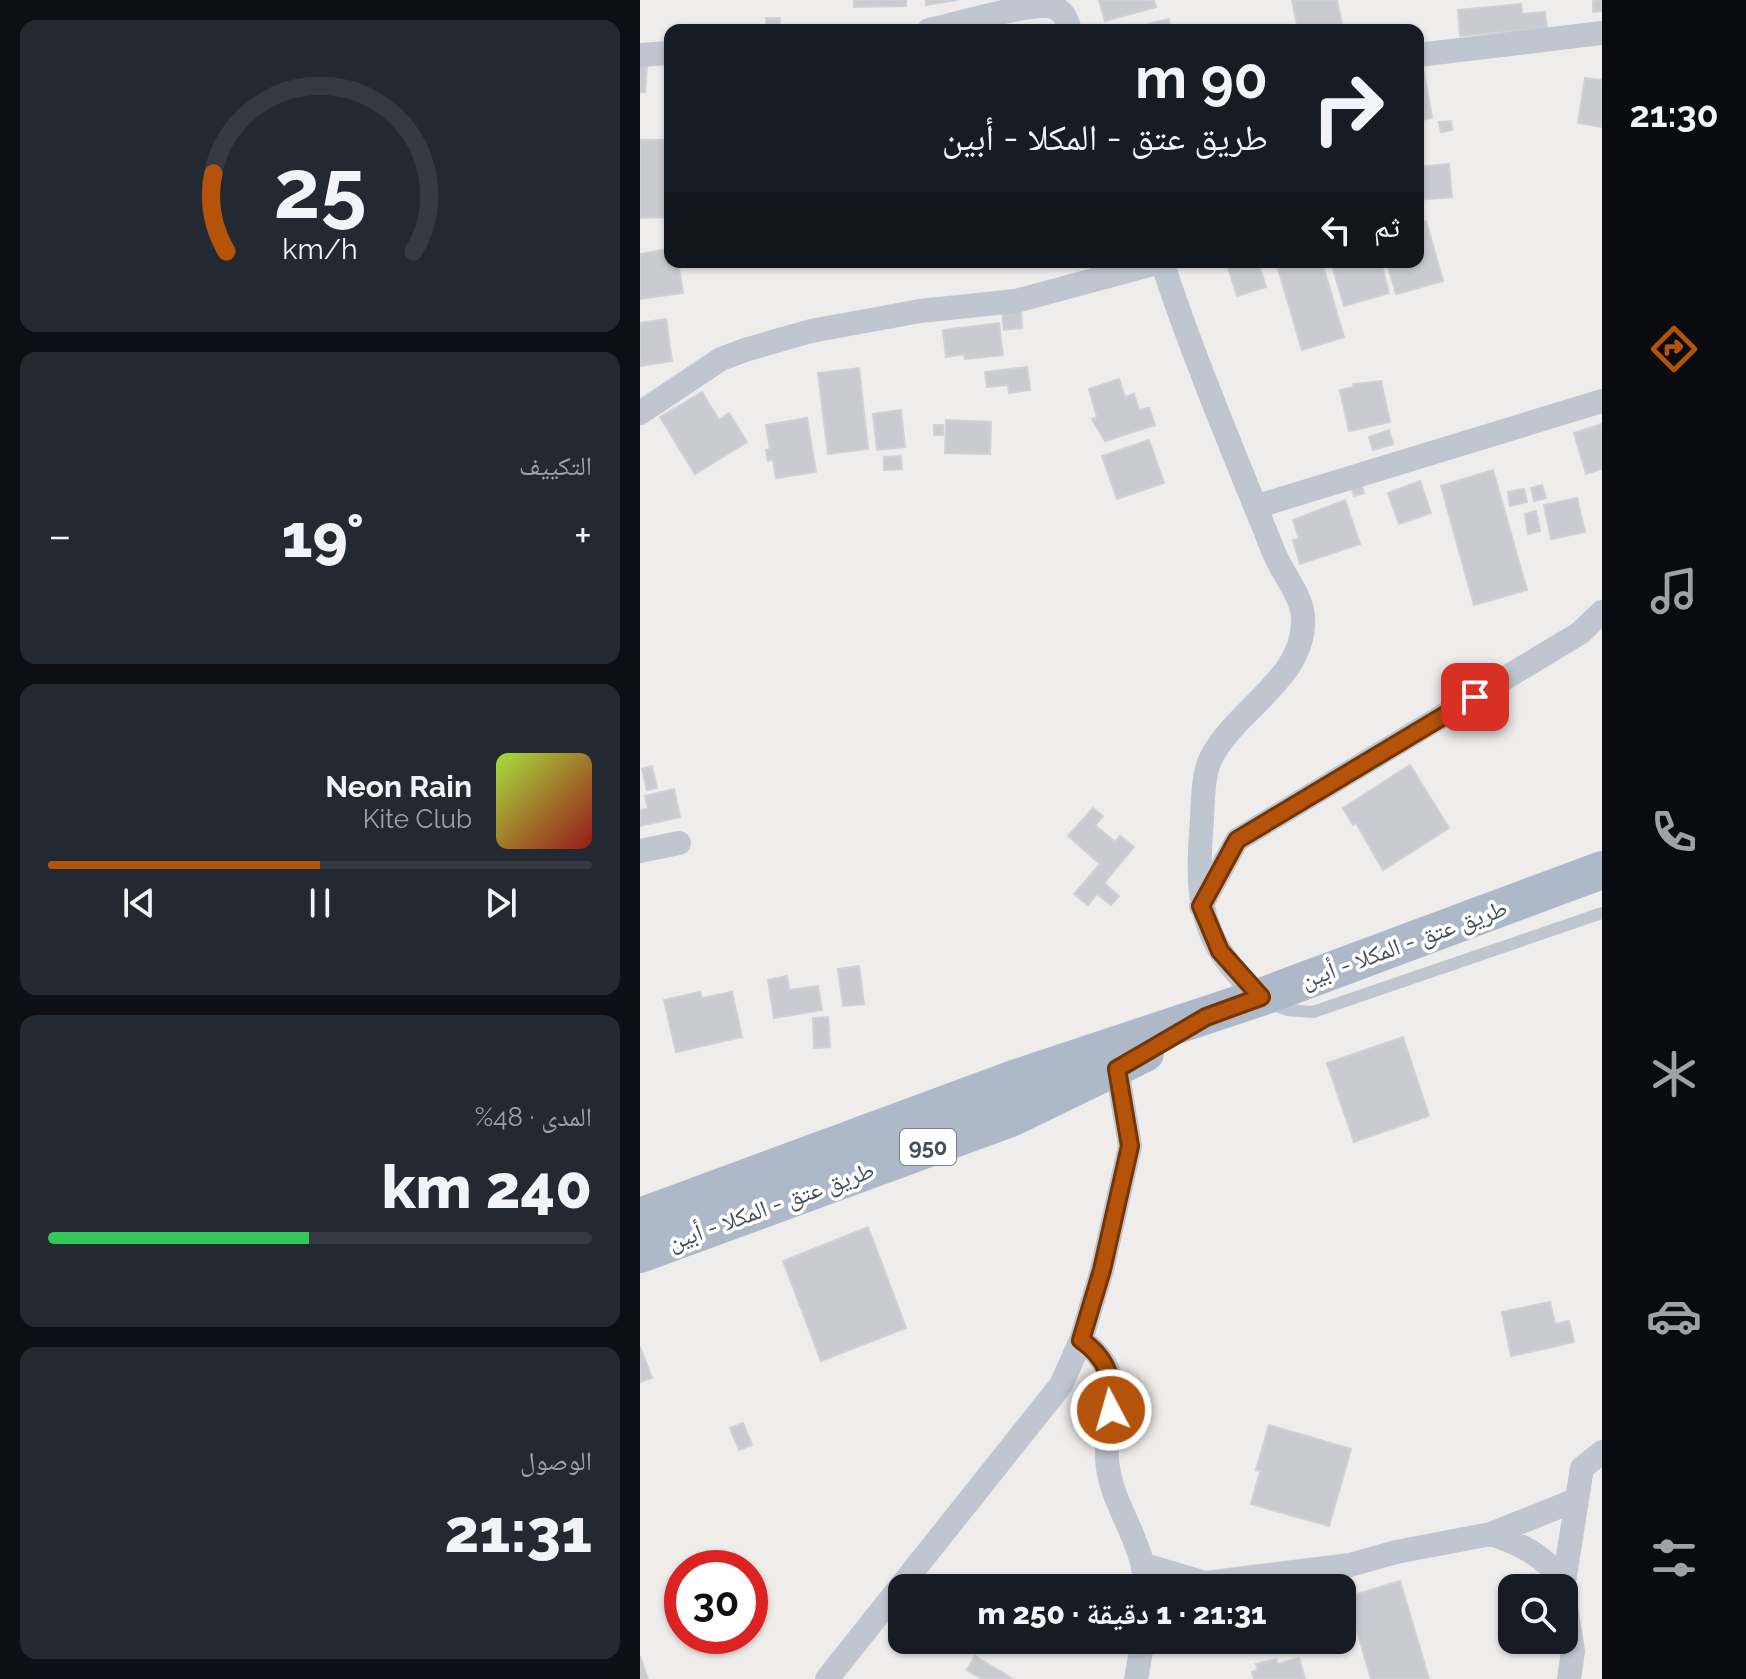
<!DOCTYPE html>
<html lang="ar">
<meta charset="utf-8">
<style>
body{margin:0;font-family:Raleway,"Noto Naskh Arabic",sans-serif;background:#242831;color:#f1f3f6;direction:rtl;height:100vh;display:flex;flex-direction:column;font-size:30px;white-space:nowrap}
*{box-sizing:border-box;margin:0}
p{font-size:26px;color:#9ea1a6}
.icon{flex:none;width:44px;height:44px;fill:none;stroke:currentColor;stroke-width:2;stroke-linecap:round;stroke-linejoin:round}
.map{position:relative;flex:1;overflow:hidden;direction:ltr}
.sheet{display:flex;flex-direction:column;gap:20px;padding:20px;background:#0d0f14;width:640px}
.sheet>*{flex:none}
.hud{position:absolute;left:24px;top:24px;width:760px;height:244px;border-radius:16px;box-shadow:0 2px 6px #0004;direction:rtl;background:#171b24;color:#f1f3f6;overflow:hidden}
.fabs{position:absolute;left:858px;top:1574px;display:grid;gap:16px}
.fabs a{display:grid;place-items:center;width:80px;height:80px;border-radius:16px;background:#171b24;box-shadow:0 2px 6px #0004;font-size:40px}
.speed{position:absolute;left:24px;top:1550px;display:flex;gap:16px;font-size:40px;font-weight:700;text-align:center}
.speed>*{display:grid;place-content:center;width:104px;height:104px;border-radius:50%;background:#171b24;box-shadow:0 2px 6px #0004;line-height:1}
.speed .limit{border:12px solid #d22;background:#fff;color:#111}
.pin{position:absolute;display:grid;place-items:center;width:68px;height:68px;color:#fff;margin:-34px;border-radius:16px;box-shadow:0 4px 12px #0006}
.me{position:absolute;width:88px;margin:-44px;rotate:354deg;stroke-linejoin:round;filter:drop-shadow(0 0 6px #0008)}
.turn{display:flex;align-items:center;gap:28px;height:168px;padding:0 24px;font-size:36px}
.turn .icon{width:104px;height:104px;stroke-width:2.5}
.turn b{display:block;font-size:56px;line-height:68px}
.then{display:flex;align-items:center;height:76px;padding:0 24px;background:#0003;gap:16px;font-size:30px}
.big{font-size:60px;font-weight:800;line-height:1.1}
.sheet .card{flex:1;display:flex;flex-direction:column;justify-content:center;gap:12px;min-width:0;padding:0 28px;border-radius:16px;background:#242831}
.sheet .dial{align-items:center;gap:0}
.dial svg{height:208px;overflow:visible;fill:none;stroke:#363941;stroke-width:7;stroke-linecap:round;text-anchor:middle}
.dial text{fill:#f1f3f6;stroke:none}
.song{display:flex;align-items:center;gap:24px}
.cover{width:96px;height:96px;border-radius:12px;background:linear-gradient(135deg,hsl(80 70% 55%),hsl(0 70% 35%))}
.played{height:8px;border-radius:4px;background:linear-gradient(90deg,#b45309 50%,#363941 50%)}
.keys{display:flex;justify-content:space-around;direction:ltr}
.heat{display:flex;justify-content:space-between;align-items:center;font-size:44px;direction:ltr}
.charge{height:12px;border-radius:6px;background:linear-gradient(90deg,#34c759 48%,#363941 0)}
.trip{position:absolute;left:248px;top:1574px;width:468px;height:80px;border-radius:16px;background:#171b24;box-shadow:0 2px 6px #0004;font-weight:800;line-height:80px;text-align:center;direction:rtl}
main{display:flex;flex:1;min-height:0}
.menu{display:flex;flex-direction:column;width:144px;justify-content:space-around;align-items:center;background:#090b0e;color:#9ea1a6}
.menu .icon{width:56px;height:56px}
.menu .current{color:#b45309}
.menu b{font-size:36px;color:#f1f3f6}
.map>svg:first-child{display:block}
</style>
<main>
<nav class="menu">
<b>21:30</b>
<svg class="icon current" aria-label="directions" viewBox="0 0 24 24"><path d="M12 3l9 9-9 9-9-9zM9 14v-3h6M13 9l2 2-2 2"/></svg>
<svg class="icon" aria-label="music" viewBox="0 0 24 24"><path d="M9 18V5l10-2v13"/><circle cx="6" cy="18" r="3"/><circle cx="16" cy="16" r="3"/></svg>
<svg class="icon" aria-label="phone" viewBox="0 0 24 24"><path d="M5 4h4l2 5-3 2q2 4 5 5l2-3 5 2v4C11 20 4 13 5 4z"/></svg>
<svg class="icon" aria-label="climate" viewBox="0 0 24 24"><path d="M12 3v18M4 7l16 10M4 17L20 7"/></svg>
<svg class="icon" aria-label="car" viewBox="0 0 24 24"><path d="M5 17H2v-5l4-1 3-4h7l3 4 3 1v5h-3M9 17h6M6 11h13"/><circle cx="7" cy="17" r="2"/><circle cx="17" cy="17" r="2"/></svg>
<svg class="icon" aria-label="filters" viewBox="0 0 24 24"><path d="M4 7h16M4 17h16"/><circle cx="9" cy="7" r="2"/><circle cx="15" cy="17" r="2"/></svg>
</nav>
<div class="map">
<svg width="962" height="1679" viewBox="0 0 962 1679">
<rect width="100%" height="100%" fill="#efecec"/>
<path fill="#cacad1" stroke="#d0d1d7" stroke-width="2" d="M214 0H266V6L214 7Z
M286 0H317L286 5Z
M459 0H514L516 7 465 21Z
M652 0H697L703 30H658Z
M953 0H962V11L953 12Z
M881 4 882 14 905 12 907 28 820 36 818 10Z
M126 18H140V30H127Z
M529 19 531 30H484Z
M0 65H7L5 92H0Z
M784 72 792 118 778 121V73Z
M945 78 962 80V127L938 123Z
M811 121 812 130 801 132 799 122Z
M0 140H30V217L0 218Z
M809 164 812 197 778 200V167Z
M786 221 803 281 756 294 747 262H778V224Z
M30 249V262H38L43 293 0 299V254Z
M594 262H618L626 287 597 296 587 264Z
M636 262H682L704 337 662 350Z
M691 262H741L749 293 704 306Z
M381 310 382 328 364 330 362 312Z
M26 319 32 361 0 366V323Z
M359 323 363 355 325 359 324 354 306 357 303 330Z
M387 367 390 390 369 393 368 385 347 387 345 372Z
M219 368 228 449 188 454 178 373Z
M479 379 485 397 494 394 499 410 509 408 515 425 465 441 452 419 457 417 449 389Z
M741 381 750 422 709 431 700 390 714 387 713 384Z
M62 392 79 420 89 413 107 442 55 474 20 417Z
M261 410 265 447 237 450 233 414Z
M167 418 176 472 136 478 133 459 128 461 126 450 130 449 126 425Z
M306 420 351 422 350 454 305 453Z
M962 424V469L946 474 934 433Z
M294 425H303V435H294Z
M749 430 753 444 733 450 729 437Z
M509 440 524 483 477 499 462 456Z
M261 456 262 469 244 470V457Z
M853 470 887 590 834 605 801 486Z
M780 481 791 513 759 524 748 493Z
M721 483 724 493 714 496 711 486Z
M902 485 906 498 894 501 891 488Z
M884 489 887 502 870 506 868 492Z
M937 498 945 532 911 539 904 505Z
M705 500 720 544 660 564 653 540 659 539 653 520Z
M896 511 900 531 888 534 885 514Z
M770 765 809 828 743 870 716 823 713 825 703 808Z
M12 766 17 788 7 790 2 769Z
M34 789 40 817 0 826V810L8 808 5 796Z
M453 808 463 816 455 825 475 842 480 836 494 847 464 883 479 896 471 905 457 894 448 905 434 894 460 864 428 836Z
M219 966 224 1004 203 1006 198 969Z
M147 976 149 990 178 986 182 1010 134 1018 128 980Z
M60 992 62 998 92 992 102 1037 36 1052 24 1000Z
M188 1017 190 1047 174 1048 173 1018Z
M763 1037 789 1116 714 1142 687 1063Z
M228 1227 266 1328 181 1361 143 1261Z
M910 1302 915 1324 929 1321 934 1342 871 1356 862 1312Z
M0 1347 12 1378 0 1382Z
M103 1423 112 1445 99 1450 90 1428Z
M629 1425 711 1449 689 1526 611 1504 620 1471 616 1470Z
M760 1581 789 1679H731L707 1597Z
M0 1656 8 1679H0Z
M335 1656 373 1679H342L327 1670Z
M659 1658 665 1679H614L612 1672 618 1670 616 1664 636 1659 638 1664Z"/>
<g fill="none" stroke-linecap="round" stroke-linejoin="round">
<path stroke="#c0c6d0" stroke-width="12" d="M631 1004 647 1010 673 1012 962 913"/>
<path stroke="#c0c6d0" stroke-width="24" d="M289 30C315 25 391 1 412 7 424 10 427 20 430 30
M0 55 30 53
M778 55 962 33
M522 262C555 362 596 458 635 555 643 574 661 595 663 616 667 678 597 707 571 758 563 774 563 800 562 818 556 897 557 941 621 997
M0 413 81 359 105 350 171 331 280 311 376 301 521 262
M618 506 962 401
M0 851 39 843
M561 906 597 840 940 633 962 612
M441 1340C457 1351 468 1364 473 1384 478 1407 465 1435 467 1458 469 1504 506 1542 505 1588
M851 1534C882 1544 901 1555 922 1579
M505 1565 565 1583 710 1565 756 1552 851 1534 936 1500
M923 1588 942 1468 962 1452
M924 1593 933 1651 929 1679
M187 1679 421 1385 441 1340 462 1270 490 1146 477 1069
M496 1679 503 1640"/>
<path stroke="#adb8c9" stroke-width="38" d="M0 1217 371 1080 621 997 962 870
M0 1254 373 1117 505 1053"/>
</g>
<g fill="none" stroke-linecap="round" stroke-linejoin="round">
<defs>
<path id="route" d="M471 1410C474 1379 467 1358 441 1340L462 1270 490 1146 477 1069 566 1017 621 997 580 951 561 906 597 840 835 697"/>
</defs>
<use href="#route" stroke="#753606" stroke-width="20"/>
<use href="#route" stroke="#b45309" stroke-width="14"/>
</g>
<g text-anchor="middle" stroke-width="7" stroke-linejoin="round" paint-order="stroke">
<rect fill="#fff" stroke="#7e828a" stroke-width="2" x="260" y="1129" width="56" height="36" rx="6"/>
<g font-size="22" font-weight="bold" fill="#464d58">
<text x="288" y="1155">950</text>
</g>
<g font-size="24" fill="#464d58" stroke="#fff">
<text transform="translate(764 944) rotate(-20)" y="8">طريق عتق - المكلا - أبين</text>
<text transform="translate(131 1206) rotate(-20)" y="8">طريق عتق - المكلا - أبين</text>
</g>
</g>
</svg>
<div class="fabs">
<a><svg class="icon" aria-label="search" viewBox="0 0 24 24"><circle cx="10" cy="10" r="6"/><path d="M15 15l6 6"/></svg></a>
</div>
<div class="speed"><div class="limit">30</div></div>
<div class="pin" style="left:835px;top:697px;background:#d93025"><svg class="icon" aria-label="arrive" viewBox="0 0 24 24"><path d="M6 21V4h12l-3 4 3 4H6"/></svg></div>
<svg class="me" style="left:471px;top:1410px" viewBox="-20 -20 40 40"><circle r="17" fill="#b45309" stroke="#fff" stroke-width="3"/><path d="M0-11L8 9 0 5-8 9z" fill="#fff"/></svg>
<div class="trip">21:31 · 1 دقيقة · 250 m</div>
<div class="hud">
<div class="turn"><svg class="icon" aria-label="right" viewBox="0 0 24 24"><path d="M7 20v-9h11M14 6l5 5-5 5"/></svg><div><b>90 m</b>طريق عتق - المكلا - أبين</div></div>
<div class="then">ثم<svg class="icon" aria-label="left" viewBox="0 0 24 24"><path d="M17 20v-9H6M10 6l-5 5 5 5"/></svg></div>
</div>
</div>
<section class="sheet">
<div class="card dial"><svg viewBox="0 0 100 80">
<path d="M14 69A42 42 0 1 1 86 69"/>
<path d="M14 69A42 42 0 0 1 9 39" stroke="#b45309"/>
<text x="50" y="56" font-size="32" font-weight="700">25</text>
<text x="50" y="72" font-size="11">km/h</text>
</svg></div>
<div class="card"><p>التكييف</p>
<div class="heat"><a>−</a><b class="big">19°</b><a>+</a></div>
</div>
<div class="card">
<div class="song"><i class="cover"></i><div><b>Neon Rain</b><p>Kite Club</p></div></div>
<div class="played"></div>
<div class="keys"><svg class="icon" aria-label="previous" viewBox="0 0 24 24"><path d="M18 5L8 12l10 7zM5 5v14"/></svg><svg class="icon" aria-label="pause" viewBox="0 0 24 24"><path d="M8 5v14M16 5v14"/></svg><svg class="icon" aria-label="next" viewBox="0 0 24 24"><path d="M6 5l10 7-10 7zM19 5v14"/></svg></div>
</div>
<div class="card"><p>المدى · 48%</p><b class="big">240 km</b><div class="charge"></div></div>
<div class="card"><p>الوصول</p><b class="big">21:31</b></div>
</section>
</main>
